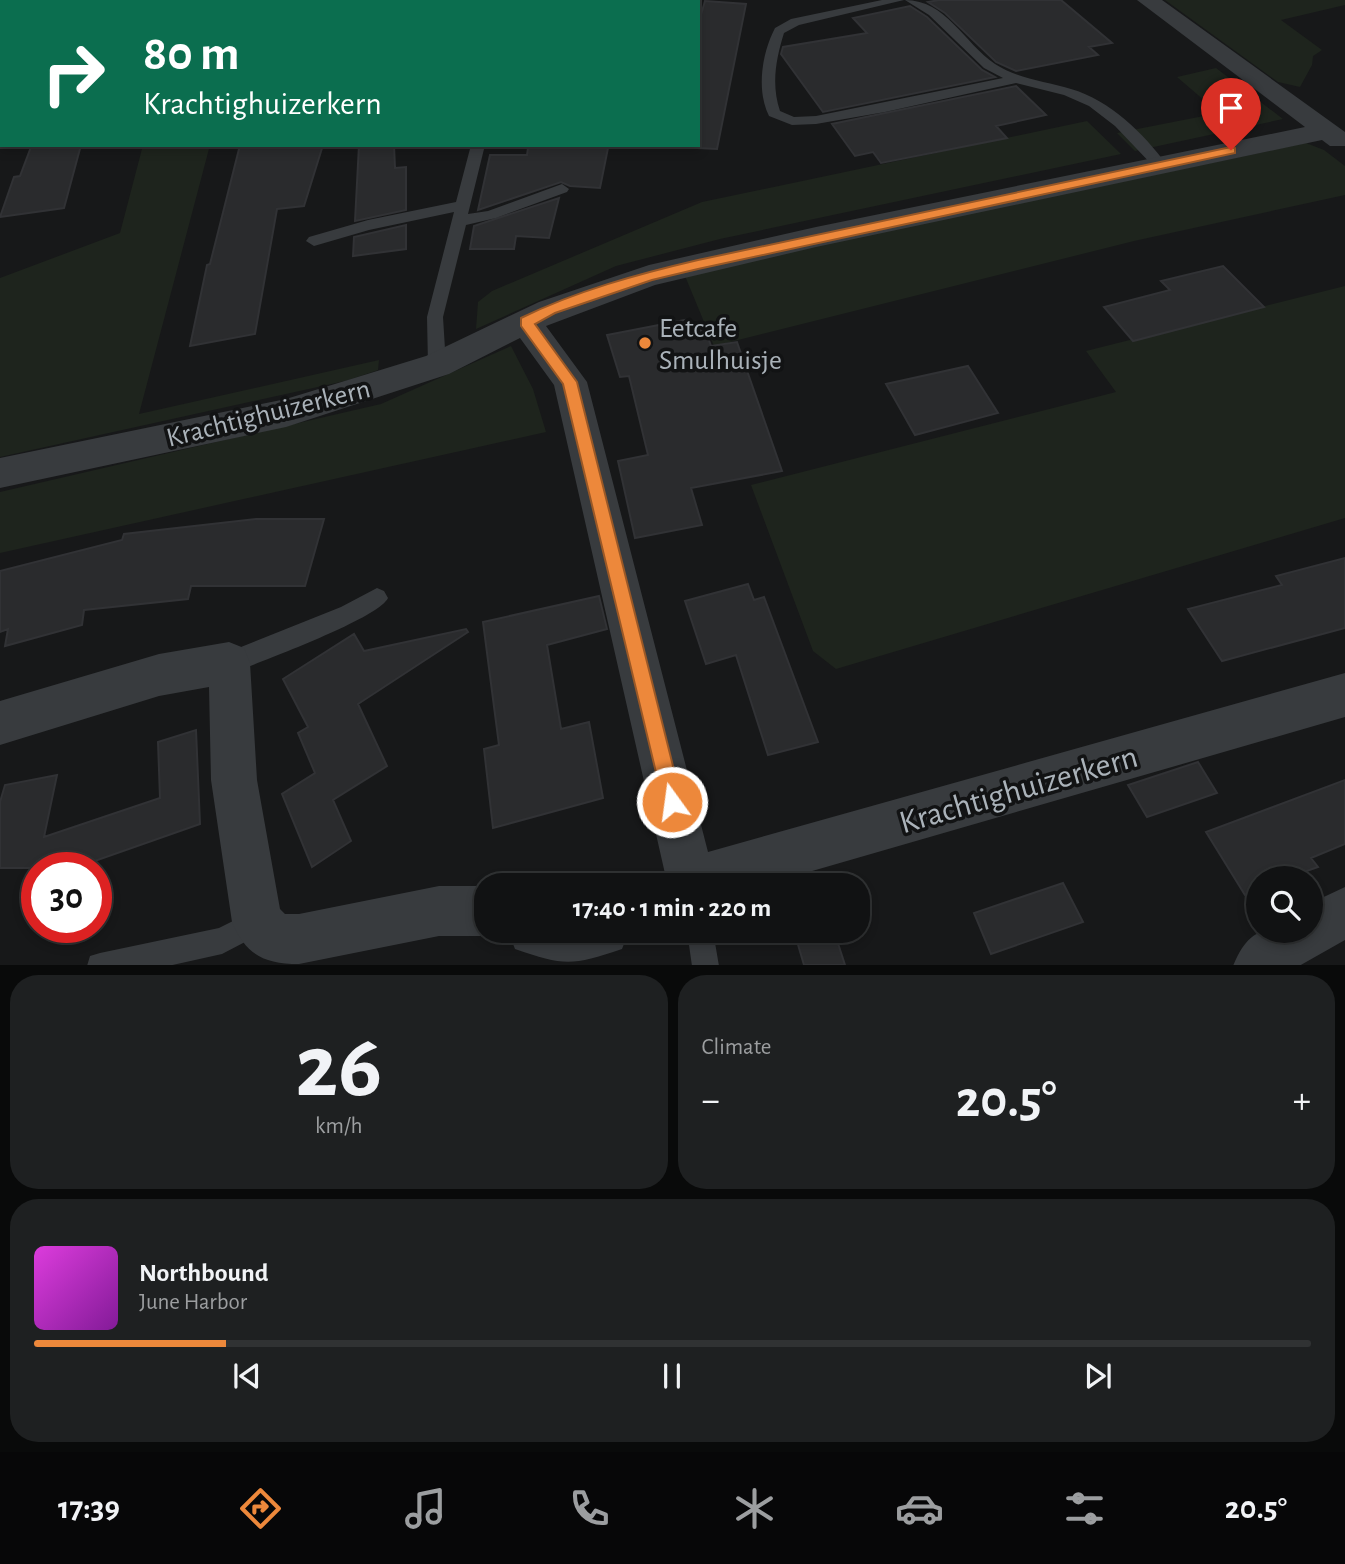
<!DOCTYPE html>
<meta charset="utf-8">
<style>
body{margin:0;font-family:"Alegreya Sans",sans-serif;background:#1e2021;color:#f1f3f6;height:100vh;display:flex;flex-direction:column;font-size:26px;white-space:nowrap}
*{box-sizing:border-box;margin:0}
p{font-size:23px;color:#9c9ea0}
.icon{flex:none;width:38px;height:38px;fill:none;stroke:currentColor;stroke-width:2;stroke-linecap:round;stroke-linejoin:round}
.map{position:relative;height:965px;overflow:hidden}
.drawer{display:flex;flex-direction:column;gap:10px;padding:10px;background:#090a0a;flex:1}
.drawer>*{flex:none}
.hud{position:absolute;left:0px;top:0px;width:700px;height:147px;box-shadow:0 4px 10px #0003,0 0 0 2px #303233;background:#0b6e4f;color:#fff;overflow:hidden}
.buttons{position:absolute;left:1246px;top:866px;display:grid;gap:14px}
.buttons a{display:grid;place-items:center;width:77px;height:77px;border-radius:50%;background:#111213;box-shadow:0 4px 10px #0003,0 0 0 2px #303233;font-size:35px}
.speed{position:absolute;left:21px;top:852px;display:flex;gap:14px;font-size:35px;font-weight:700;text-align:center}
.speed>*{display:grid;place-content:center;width:91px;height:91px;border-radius:50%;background:#111213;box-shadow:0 4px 10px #0003,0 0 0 2px #303233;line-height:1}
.speed .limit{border:10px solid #d22;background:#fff;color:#111}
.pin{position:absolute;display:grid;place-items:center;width:60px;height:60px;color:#fff;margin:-72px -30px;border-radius:50% 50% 50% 0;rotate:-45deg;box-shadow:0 0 7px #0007}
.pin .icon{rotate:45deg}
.me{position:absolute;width:77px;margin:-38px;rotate:346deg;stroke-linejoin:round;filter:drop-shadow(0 0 5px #0008)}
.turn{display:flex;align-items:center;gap:24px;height:147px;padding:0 28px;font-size:32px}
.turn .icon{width:91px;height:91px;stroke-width:2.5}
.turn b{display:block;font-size:49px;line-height:60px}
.big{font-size:52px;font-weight:600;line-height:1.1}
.drawer .widget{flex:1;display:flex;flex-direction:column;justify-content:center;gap:10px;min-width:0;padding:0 24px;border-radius:28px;background:#1e2021}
.drawer .dial{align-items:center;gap:0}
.dial b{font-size:91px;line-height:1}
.song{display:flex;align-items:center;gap:21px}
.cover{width:84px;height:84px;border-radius:10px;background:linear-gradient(135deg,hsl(300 70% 55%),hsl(290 70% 35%))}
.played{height:7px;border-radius:4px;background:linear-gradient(90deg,#ed883b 15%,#303233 15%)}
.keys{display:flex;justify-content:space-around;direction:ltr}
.heat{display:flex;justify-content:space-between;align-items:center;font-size:38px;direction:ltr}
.drawer .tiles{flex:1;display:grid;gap:10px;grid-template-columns:1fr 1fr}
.widget:last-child{grid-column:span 2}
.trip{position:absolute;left:474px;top:873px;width:396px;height:70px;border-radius:28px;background:#111213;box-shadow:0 4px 10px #0003,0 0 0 2px #303233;font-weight:600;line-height:70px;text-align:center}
.menu{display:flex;height:112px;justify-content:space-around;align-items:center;background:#070708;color:#9c9ea0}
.menu .icon{width:49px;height:49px}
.menu .active{color:#ed883b}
.menu b{font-size:32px;color:#f1f3f6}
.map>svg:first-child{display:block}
</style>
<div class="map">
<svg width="1345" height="966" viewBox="0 0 1345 966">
<rect width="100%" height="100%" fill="#171819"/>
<path fill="#1e241d" d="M72 0H587L71 2Z
M1165 0H1345V5L1281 20 1322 50 1313 56 1312 65 1300 87 1278 82Z
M1216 68 1283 119 1135 151 1117 133 1219 113 1177 77Z
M1087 121 1121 154 720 239 616 266 476 329 478 302 492 291 702 202Z
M1306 143 1324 150 1345 166V195L1134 241 714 346 685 276 734 263Z
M143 145H210L139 414 379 360 378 370 345 381 0 457V278L120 233Z
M1345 286V518L836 669 813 651 751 485 1116 392 1086 351Z
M511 346 533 389 546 432 0 553V492L381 404Z"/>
<path fill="#2a2b2d" stroke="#313235" stroke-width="2" d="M939 0H1061L1112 43 1089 47 1098 55 1016 71 996 62 945 13 928 2Z
M705 1 746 4 717 149 698 148V25Z
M910 6 927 17 982 70 995 77 823 112 781 54 783 47 867 33 853 18Z
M1016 86 1046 115 996 126 1007 138 881 163 873 152 855 156 832 124Z
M44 145H81L64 208 0 217 14 177 20 176 31 147Z
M240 145H323L304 206 277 209 255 334 190 346 207 265 210 264Z
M359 145H394L395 168 406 167V210L355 221Z
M528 148H608L600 188 570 186 561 182 478 210 490 155H527Z
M559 198 549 238 516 236 514 249H470L474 226Z
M406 225V249L353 256 354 237Z
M1223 266 1264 307 1133 341 1104 307 1170 290 1161 281Z
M685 320 689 332 705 329 711 346 737 342 782 471 691 488 702 525 635 538 618 461 648 455 629 376 620 377 607 335Z
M968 366 998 413 915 435 886 384Z
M256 519H324L305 586H191L188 599 84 610 82 625 5 646 8 629 0 632V571L122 540 124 534Z
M1345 558V628L1222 661 1188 609 1282 585 1276 576Z
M748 584 754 600 764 597 818 742 768 755 736 655 706 664 685 601Z
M599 596 607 629 547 645 561 729 589 722 603 798 493 828 484 749 499 745 483 622Z
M466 629 468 632 358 704 387 766 333 800 351 841 312 867 282 794 315 773 298 733 308 727 283 679 354 634 364 651Z
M196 730 200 824 86 864 85 868H0V802L5 785 57 775 44 837 160 798 158 742Z
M1198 762 1217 793 1147 817 1128 785Z
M1345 780V844L1311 858 1318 867 1287 878H1258V890L1245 895 1206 832Z
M1063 883 1083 922 991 954 974 913Z
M794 931H834L845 965H804Z"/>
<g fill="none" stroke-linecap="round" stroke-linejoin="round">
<path fill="#383b3e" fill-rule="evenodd" d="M882 0H904L799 25 784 33C776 59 771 84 780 111L794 117 816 116 1003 78 984 68 929 15 905 0C946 0 964 43 995 64 1018 79 1045 81 1071 89 1110 100 1144 134 1167 165L1165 168H1155L1115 126 1089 106 1064 95 1016 83 885 112 816 124 792 125 769 116C756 90 762 53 775 28L791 19Z
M471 145H485L468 214 488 211 562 184 569 189 567 192 496 218 466 225 443 317 446 365 443 370H431L428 365 427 317 454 212 369 230 314 246 306 241 309 237 368 220 456 202Z
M377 588 384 591 388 598C378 619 257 663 229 674L221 671 218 663 221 655 341 607Z
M257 909 266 913 270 922 266 931 222 954 168 966H87L90 956 100 953 219 928Z
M687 931H713L719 966H692Z"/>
<path fill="#383b3e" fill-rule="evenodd" d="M1137 0H1162L1345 132V146H1330L1322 140 816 247 655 285 546 326 587 382 708 852 1345 673V717L760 886H663L666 878 554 385 520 338 449 374 286 427 0 488V458L286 399 426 356 539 302 649 265 816 227 1305 127Z
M229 642 244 648 250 663 257 780 280 909 285 914H299L439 886H486V931H498L486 936H439L299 964C264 964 246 955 232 922L211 780 209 687 159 696 0 745V701L159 654Z
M1345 887V940L1299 966H1233C1252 921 1268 931 1311 931V903Z
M508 931H629L622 949C572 966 564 966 515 949Z"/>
</g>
<path fill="#ed883b" stroke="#9a5826" stroke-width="2" d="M1231 147 1235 148V153L698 269 652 280 555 313 535 324 577 382 682 802 679 810 672 812 665 810 563 384 521 326V318C576 291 638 274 698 260Z"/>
<circle fill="#ed883b" stroke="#121314" stroke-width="2.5" cx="645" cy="343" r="7"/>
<g text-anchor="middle" stroke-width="7" stroke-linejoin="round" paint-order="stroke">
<g font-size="28" fill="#aab2b9" stroke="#121314" text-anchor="start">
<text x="659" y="337">Eetcafe<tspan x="659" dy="32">Smulhuisje</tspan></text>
</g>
<g font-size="28" fill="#aab2b9" stroke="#121314">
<text transform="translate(268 412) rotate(-14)" y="10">Krachtighuizerkern</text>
</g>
<g font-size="33" fill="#aab2b9" stroke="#121314">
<text transform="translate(1018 788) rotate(-16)" y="12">Krachtighuizerkern</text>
</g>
</g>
</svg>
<div class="buttons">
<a><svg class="icon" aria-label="search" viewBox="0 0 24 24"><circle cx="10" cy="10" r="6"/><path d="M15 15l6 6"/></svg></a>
</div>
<div class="speed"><div class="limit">30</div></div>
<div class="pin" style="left:1231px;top:150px;background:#d93025"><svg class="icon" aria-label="arrive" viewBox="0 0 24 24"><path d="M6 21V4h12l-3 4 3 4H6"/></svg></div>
<svg class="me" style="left:672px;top:802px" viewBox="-20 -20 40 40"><circle r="17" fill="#ed883b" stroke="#fff" stroke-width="3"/><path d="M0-11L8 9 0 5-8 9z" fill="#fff"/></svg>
<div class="trip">17:40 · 1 min · 220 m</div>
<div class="hud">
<div class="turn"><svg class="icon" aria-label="right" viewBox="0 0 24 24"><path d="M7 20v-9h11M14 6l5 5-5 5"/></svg><div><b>80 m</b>Krachtighuizerkern</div></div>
</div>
</div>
<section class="drawer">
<div class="tiles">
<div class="widget dial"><b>26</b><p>km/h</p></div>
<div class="widget"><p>Climate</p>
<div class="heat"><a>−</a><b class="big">20.5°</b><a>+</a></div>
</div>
<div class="widget">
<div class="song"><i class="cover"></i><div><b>Northbound</b><p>June Harbor</p></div></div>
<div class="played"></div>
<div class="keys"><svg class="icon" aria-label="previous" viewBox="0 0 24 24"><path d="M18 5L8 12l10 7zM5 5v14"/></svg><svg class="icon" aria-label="pause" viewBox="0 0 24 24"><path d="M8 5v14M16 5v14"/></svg><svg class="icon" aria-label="next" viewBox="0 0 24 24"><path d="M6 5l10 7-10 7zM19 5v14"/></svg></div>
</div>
</div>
</section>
<nav class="menu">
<b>17:39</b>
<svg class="icon active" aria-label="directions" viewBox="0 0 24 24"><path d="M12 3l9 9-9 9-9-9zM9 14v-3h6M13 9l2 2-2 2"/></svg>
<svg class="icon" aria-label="music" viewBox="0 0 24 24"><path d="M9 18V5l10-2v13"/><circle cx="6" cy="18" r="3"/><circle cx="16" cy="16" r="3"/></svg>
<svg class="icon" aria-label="phone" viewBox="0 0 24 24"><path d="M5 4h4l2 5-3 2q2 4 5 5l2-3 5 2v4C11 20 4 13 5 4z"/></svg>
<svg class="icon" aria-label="climate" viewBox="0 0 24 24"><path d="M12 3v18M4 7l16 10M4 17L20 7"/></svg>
<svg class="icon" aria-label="car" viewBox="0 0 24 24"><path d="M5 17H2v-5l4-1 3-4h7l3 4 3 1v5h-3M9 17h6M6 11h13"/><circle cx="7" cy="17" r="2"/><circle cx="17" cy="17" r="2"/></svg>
<svg class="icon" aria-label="filters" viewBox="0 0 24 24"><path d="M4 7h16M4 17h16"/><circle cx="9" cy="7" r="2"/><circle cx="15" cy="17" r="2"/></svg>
<b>20.5°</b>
</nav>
